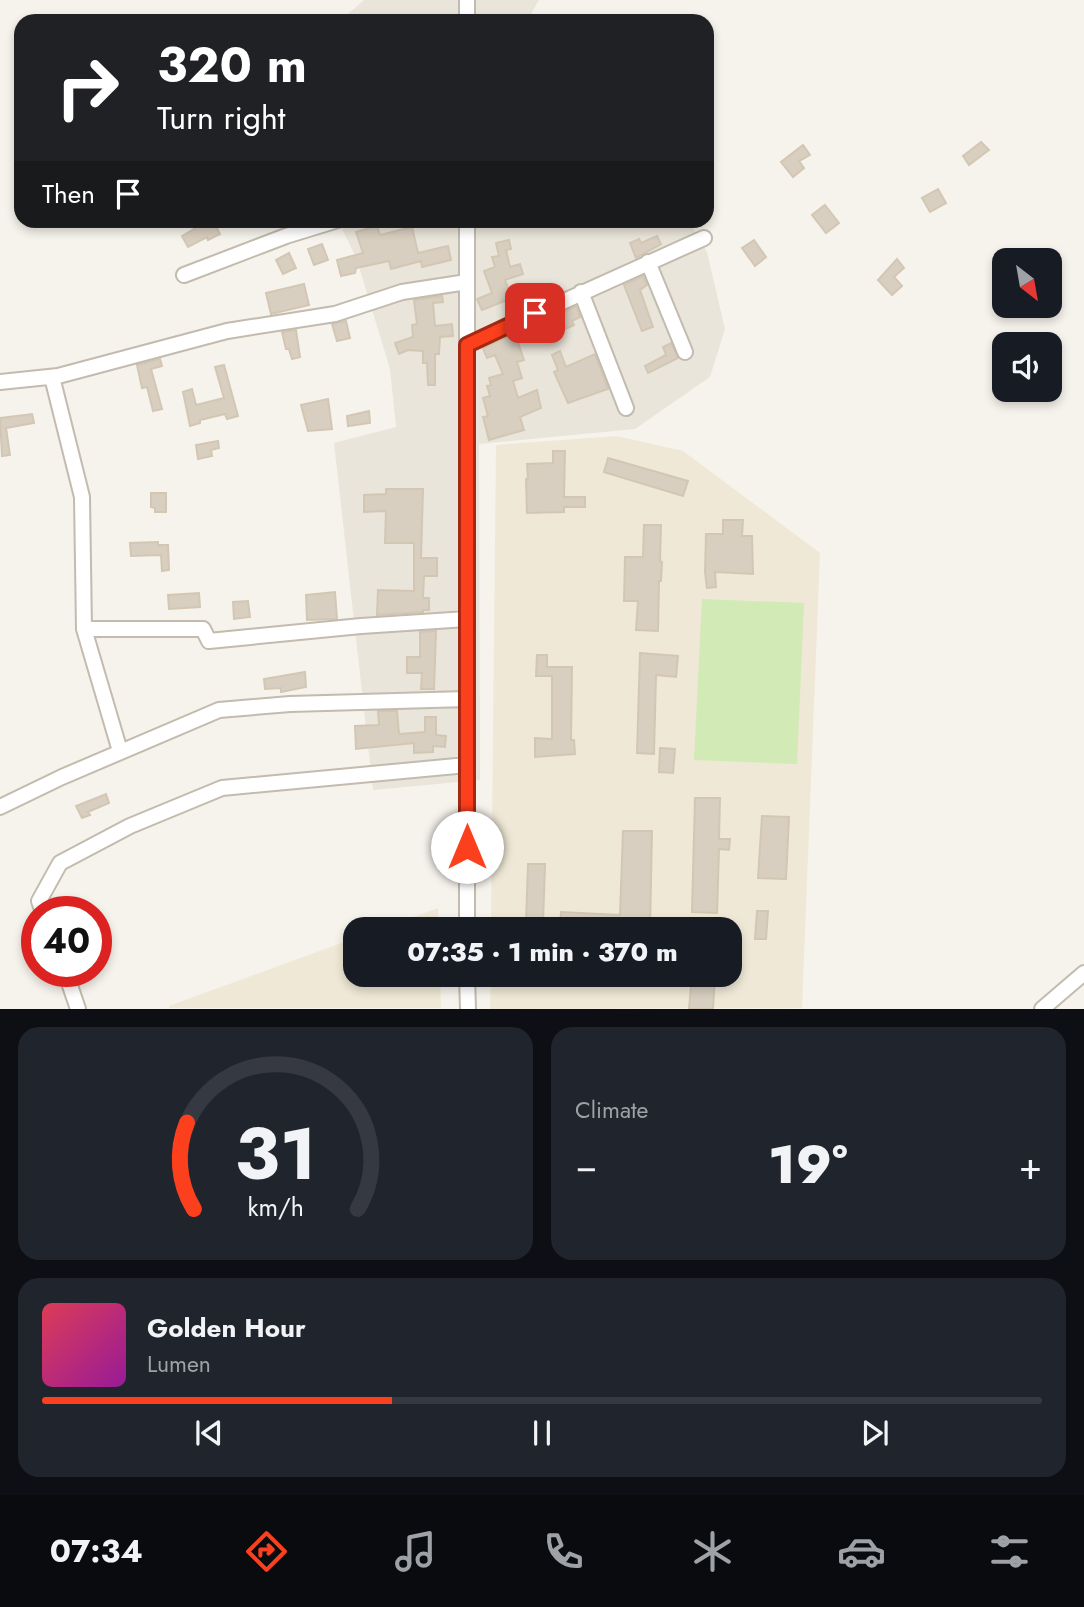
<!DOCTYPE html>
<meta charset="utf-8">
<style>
body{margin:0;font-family:Jost,sans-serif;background:#20242c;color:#f1f3f6;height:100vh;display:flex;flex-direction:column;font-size:26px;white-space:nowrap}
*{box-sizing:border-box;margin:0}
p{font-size:23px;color:#9ea1a6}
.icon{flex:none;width:38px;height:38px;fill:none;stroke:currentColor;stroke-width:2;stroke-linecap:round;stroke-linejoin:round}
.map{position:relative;height:1009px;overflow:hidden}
.panel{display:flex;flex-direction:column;gap:18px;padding:18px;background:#0d0f14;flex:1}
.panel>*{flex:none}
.banner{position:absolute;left:14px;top:14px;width:700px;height:214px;border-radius:21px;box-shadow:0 4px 10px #0003;background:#202124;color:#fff;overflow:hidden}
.needle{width:46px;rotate:149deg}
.tools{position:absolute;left:992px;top:248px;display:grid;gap:14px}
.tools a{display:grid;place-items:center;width:70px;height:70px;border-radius:14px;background:#171b24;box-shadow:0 4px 10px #0003;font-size:35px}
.speed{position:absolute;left:21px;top:896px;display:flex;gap:14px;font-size:35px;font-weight:700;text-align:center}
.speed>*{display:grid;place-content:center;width:91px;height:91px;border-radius:50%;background:#171b24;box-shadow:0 4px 10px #0003;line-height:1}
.speed .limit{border:10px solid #d22;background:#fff;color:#111}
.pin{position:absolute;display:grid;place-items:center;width:60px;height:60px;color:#fff;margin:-30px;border-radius:14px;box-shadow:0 4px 10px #0006}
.me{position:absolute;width:77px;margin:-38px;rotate:0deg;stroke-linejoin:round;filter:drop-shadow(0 0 5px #0008)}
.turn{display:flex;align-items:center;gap:24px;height:147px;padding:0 28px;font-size:32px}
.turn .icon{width:91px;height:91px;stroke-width:2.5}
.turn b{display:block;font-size:49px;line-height:60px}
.then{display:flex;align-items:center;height:66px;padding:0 28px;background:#0003;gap:14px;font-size:26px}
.big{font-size:52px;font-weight:800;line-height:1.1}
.panel .card{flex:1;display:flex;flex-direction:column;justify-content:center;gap:10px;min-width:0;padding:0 24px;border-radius:21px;background:#20242c}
.panel .dial{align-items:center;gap:0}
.dial svg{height:182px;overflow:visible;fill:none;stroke:#363941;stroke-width:7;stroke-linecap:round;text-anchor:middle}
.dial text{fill:#f1f3f6;stroke:none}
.song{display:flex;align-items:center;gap:21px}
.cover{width:84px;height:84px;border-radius:10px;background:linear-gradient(135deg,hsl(350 70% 55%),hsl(300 70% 35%))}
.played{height:7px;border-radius:4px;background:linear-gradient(90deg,#fc3f1d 35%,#363941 35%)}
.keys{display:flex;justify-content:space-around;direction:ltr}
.heat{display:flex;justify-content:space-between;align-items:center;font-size:38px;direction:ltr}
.panel .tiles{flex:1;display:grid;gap:18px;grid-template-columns:1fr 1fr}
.card:last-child{grid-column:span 2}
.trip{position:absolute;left:343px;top:917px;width:399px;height:70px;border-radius:21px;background:#171b24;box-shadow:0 4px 10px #0003;font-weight:800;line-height:70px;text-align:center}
.menu{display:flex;height:112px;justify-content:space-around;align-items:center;background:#090b0e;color:#9ea1a6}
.menu .icon{width:49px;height:49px}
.menu .current{color:#fc3f1d}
.menu b{font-size:32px;color:#f1f3f6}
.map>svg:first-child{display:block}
</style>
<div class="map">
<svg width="1084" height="1009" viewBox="0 0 1084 1009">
<rect width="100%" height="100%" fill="#f6f3ec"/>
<path fill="#eae5da" d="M364 0H539L527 21H340Z
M338 221H689L707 252 725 329 710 377 635 429 479 444 480 780 373 790 334 443 396 427 390 369 356 257Z"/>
<path fill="#efe8d6" d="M617 436 683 451 820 553 802 1008 490 1009 491 975H730V929H491L496 445Z
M438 908 439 929H380H381Z
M355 938V975H440L441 1008H169V1006Z"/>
<path fill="#d2eab5" d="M702 599 804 603 797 764 694 760Z"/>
<path fill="#d8cfc1" stroke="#d3c7b4" stroke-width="2" d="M981 142 989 150 969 165 963 156Z
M803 145 810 155 799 161 804 168 793 177 781 162Z
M938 189 946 203 930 212 922 198Z
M825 205 839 223 826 233 812 215Z
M209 220H213L220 234 208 240 207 237 188 247 182 236Z
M377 226 380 235 412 227 418 253 448 246 451 260 422 267 421 261 391 269 389 261 356 268 355 273 341 276 337 260 363 253 356 232Z
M657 236 661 244 636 258 630 243 639 239 641 243Z
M509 240 511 249 506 250 510 267 520 264 523 274 505 280 512 298 482 310 477 299 492 293 484 271 495 267 492 257 499 256 496 243Z
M754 240 766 257 755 266 742 248Z
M322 244 328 260 314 265 308 249Z
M289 253 296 268 283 274 276 260Z
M897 259 904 268 894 277 902 286 892 295 878 280Z
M643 276 647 285 640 290 653 327 642 331 624 285Z
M304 284 309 305 271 314 266 293Z
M442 296 443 302 433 303 435 326 452 324 453 336 440 337 439 354H435V385H428L427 363H423V351L408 350 399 354 395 343 413 337 412 325 417 324 414 300Z
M576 306 580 317 572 321 574 325 563 330 561 326 542 336 536 324Z
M346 321 350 338 337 341 332 324Z
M296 330 300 357 292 359 289 349H286L282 332Z
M515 334 524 360 517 362 522 378 513 381 518 398 537 390 541 408 520 417 524 430 489 440 483 417 488 416 483 398 490 396 487 386 491 385 489 378 503 374 495 355 487 358 483 348Z
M671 343 678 358 648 373 645 366 666 355 663 347Z
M560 351 566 367 595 354 608 389 568 403 554 372 558 370 552 355Z
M160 359 162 366 151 369 162 409 153 411 147 387 142 388 137 365Z
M224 365 238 416 227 419 225 414 200 420V423L190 426 183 392 192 389 196 405 224 398 215 367Z
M328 399 332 429 308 431 301 405Z
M369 411 370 423 348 426 347 416Z
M32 414 34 423 6 428 10 455 2 456 0 418Z
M218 441 219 448 211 450 212 456 198 459 196 445Z
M553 451H565L564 497H585V507H564V512L527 513 526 479H528L527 464 553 463Z
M608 458 688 481 683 496 604 472Z
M386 489H423L421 558H437V576H424L423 598H429V610H423V612L377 615 378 590 414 591V543H385L386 511 364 512V495L386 494Z
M151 493H166V512H155V508L151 507Z
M723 520H743L742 536H752L753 574 715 572 716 587 707 588 705 572 706 534H723Z
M644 525H661L660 561 662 562 661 581H659L658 631 636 630 638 601H624L625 557H643Z
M158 542V545H168L169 570 162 571 161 555 131 556 130 543Z
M335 592 337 619 307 620 306 595Z
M199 593 200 607 169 609 168 595Z
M248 601 250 617 234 619 233 602Z
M436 631 434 689H421L422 673H407V657H420V632Z
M640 653 678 656 676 677 656 675 654 754 637 753Z
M537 655H547V667H572L571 740H574L575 754 535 757V738L552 739V676H536Z
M305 672 306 687 281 692V688L265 689 264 679Z
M378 711H397L399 734 425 732V717H436V735L446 736 445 747 433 746V752L414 753V743L356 749 355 726 379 725Z
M660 748 675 749 673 773 659 772Z
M106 794 109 803 88 812 90 815 82 818 76 806Z
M695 798H720L719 839H730L729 850 719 849 717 913 692 912Z
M762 816 789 817 786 879 758 878Z
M623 831H652L650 929H560L561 912 620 915Z
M528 864H545L543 923H526Z
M757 911H768L766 939H755Z
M692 975H715L713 1009H689Z"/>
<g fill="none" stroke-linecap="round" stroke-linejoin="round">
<defs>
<path id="minor" d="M467 21V0
M467 220V929
M648 262 685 352
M184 275 286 236 338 220
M581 292 626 408
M467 345 704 238
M52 377 82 497 84 629 120 751
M0 382 58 376 227 331 335 314 402 292 467 282
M84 629H203L209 641 361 626 467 619
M0 807 62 777 219 710 290 704 467 699
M43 912 39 901 60 863 130 826 222 788 467 765
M65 971 78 1009
M467 975 468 1009
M1042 1009 1084 973"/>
</defs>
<use href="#minor" stroke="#c2bbae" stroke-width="18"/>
<use href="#minor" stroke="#fff" stroke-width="14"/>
</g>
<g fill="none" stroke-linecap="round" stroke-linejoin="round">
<defs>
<path id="route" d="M467 847V345L535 313"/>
</defs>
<use href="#route" stroke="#a42913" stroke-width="18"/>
<use href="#route" stroke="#fc3f1d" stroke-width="12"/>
</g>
</svg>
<div class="tools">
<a><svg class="needle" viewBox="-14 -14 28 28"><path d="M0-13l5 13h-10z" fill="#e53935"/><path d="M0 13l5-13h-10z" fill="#9ea1a6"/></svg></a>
<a><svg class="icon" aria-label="sound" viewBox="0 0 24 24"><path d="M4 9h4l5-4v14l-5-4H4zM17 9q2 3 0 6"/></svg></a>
</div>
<div class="speed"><div class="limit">40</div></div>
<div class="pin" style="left:535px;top:313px;background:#d93025"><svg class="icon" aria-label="arrive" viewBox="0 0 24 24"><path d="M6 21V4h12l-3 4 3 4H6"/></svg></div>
<svg class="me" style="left:467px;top:847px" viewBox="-20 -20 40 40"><circle r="19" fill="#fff"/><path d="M0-13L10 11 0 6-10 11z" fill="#fc3f1d"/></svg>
<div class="trip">07:35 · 1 min · 370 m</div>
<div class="banner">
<div class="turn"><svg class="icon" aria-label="right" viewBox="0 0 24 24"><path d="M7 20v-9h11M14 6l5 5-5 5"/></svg><div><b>320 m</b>Turn right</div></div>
<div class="then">Then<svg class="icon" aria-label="arrive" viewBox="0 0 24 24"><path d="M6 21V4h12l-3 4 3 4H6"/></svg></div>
</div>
</div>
<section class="panel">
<div class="tiles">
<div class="card dial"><svg viewBox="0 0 100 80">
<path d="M14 69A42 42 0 1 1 86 69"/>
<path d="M14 69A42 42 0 0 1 11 31" stroke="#fc3f1d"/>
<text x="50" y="56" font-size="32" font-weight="700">31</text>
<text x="50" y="72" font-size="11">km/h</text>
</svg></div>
<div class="card"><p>Climate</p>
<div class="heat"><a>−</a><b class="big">19°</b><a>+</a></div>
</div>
<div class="card">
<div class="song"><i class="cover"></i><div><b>Golden Hour</b><p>Lumen</p></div></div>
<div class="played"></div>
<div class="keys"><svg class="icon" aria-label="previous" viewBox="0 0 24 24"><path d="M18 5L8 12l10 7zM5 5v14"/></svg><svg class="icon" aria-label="pause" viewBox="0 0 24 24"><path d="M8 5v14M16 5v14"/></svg><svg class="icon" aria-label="next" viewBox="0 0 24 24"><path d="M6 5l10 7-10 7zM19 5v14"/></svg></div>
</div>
</div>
</section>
<nav class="menu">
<b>07:34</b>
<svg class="icon current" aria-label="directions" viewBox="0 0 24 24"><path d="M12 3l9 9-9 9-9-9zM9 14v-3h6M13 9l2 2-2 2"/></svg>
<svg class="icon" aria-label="music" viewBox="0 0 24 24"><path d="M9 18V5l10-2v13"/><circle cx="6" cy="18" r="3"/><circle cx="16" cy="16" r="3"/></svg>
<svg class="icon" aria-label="phone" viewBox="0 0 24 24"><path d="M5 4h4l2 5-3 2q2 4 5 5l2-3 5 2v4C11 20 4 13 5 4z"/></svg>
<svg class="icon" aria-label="climate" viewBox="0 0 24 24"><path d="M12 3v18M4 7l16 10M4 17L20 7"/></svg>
<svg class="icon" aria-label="car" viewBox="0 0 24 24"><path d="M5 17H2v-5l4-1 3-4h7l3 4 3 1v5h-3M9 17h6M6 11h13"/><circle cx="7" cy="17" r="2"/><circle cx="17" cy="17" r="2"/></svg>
<svg class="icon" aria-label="filters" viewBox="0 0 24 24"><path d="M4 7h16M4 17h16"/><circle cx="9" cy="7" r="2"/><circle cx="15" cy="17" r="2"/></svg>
</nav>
